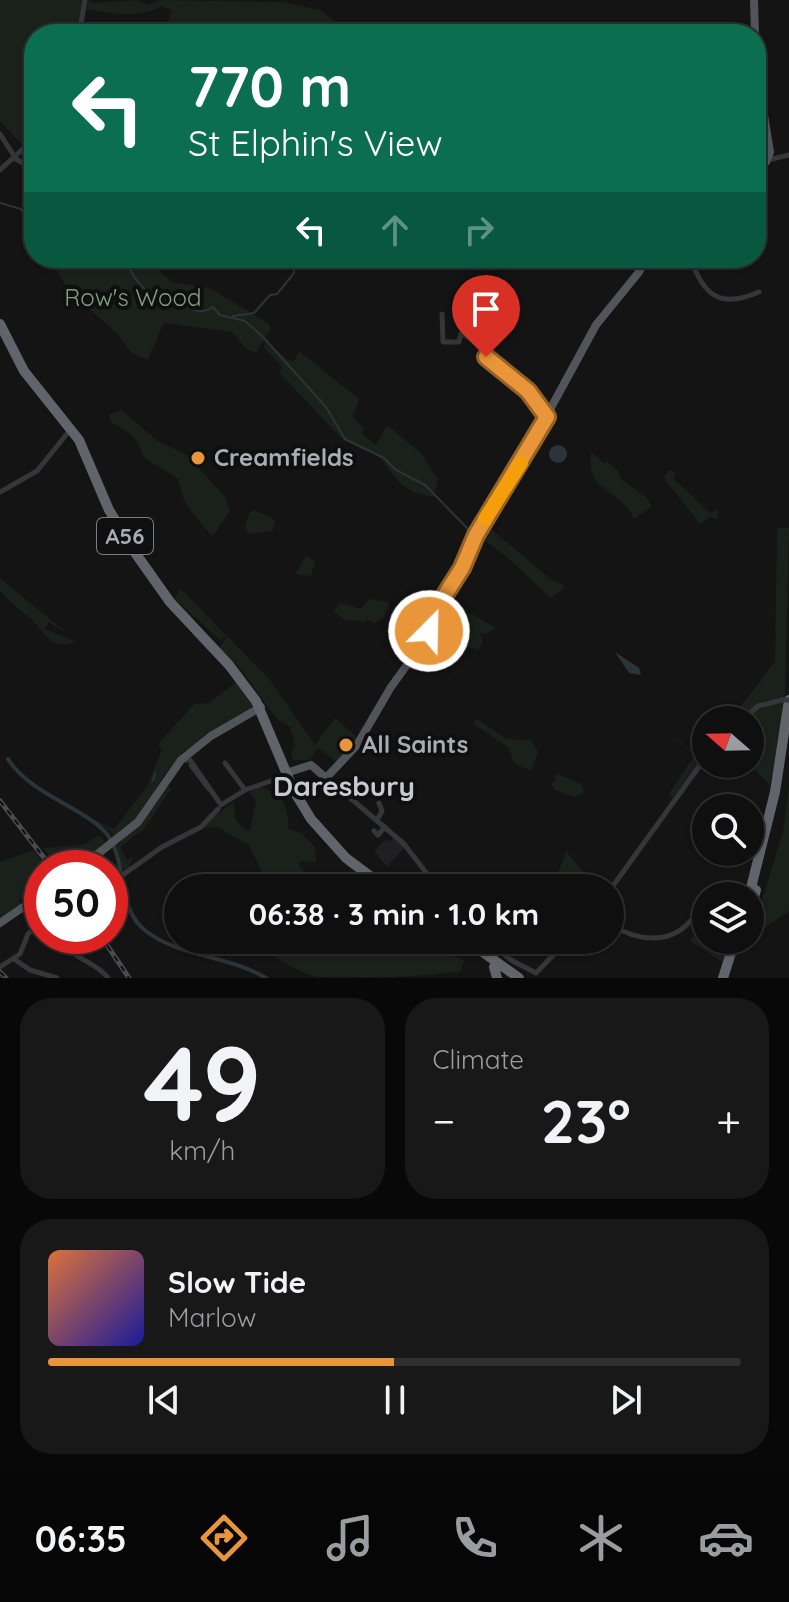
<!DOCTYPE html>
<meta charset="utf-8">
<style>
body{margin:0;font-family:Quicksand,sans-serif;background:#181819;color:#f1f3f6;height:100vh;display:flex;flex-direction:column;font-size:30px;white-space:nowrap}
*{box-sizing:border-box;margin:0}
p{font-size:26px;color:#9b9c9f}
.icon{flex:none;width:44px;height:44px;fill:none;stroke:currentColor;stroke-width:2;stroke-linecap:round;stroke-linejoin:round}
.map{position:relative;height:978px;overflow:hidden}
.panel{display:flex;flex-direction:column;gap:20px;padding:20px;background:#080809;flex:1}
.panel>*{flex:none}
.banner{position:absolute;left:24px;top:24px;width:742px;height:244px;border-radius:32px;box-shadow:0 2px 6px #0004,0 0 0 2px #2f2f30;background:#0b6e4f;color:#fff;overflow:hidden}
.needle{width:52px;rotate:290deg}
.tools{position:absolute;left:692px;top:706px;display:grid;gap:16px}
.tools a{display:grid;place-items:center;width:72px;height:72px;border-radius:50%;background:#0f0f10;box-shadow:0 2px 6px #0004,0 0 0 2px #2f2f30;font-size:40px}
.speed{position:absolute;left:24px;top:850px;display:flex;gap:16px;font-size:40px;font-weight:700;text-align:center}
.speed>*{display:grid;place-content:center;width:104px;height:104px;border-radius:50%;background:#0f0f10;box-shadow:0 2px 6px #0004,0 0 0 2px #2f2f30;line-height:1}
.speed .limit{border:12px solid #d22;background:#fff;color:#111}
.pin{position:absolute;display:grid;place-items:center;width:68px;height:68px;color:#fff;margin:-82px -34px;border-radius:50% 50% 50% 0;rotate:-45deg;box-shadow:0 0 8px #0007}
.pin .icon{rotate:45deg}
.me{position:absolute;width:88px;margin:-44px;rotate:23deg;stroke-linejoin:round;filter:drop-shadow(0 0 6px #0008)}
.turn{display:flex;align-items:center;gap:28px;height:168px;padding:0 32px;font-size:36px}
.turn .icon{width:104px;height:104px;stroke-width:2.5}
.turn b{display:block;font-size:56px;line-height:68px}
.lanes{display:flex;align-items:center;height:76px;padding:0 32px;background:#0003;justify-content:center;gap:40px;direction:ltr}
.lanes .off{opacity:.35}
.big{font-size:60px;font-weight:700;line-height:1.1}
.panel .tile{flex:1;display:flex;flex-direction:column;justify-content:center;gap:12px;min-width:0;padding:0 28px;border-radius:32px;background:#181819}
.panel .dial{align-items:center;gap:0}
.dial b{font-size:104px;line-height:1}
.song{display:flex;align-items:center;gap:24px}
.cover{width:96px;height:96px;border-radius:12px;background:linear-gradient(135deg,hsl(20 70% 55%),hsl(240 70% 35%))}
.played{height:8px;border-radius:4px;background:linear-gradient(90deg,#e89639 50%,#2f2f30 50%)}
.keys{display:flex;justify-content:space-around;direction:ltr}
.heat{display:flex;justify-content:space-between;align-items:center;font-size:44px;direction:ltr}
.panel .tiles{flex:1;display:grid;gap:20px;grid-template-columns:1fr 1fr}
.tile:last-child{grid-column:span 2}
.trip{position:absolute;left:164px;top:874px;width:460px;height:80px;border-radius:40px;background:#0f0f10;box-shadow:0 2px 6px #0004,0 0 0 2px #2f2f30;font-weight:700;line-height:80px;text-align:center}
.tabs{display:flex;height:128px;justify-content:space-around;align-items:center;background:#060606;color:#9b9c9f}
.tabs .icon{width:56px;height:56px}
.tabs .selected{color:#e89639}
.tabs b{font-size:36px;color:#f1f3f6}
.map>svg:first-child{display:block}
</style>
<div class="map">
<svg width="789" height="978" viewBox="0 0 789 978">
<rect width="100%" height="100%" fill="#141415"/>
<path fill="#202022" d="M395 837 405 847 387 867 374 851 386 839 389 842Z"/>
<path fill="#1a201a" d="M0 0H85L77 34H34V137L24 147 0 121Z
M89 0 92 3 138 0 148 5 161 0 283 2 320 10 339 24 375 25 371 34H163L172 10 161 6C143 19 105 13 86 9Z
M51 258H144L172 282 210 288 269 324 271 329 256 353 246 349 232 332 164 323 148 360C123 351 130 347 116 333 90 307 64 294 51 258Z
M265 341 288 360 294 361 299 351 359 399 353 417 364 429 362 434 376 445 387 425 421 453 438 480 433 497 413 492 400 483 379 457 343 440 279 372 282 367 264 348Z
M121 410 158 441 187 455 225 497 230 511 213 536C196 520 182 502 178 479L143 457C138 436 129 432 111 422L109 415Z
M591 452 604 463 608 462 619 472 620 478 646 497 652 506 634 519C617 485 586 495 591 452Z
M669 470 676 472 673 478 710 513 717 509 718 519 710 517 700 524 666 481 664 477Z
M255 510 275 520 273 531 250 534 245 529 249 513Z
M485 524 552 580 566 586 551 598C527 577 505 552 478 536Z
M777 528H789L785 698 765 701 744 713 739 709 775 661Z
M306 556 315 561 311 576 295 574Z
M0 578 69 635 49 622 45 629 76 642C51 650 47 636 34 622 23 612 11 603 0 591Z
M181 589 226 635 221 641 174 598Z
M370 599 390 602 384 617 374 623 367 619 366 622 345 620 333 611 340 603 361 609Z
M447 600 496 628 486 634 479 633 483 640 478 650 459 645 454 634 445 631 433 637 431 622Z
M227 636 270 680 315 745 335 718 360 740 339 764 318 748 310 760H293L291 753 295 746 290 727 276 718 240 668 220 648Z
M238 681 253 704 251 709 183 752 163 777 138 822 115 840 111 832 89 817 114 829 147 786 162 750 158 744 194 704 209 703Z
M785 702 770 785 749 764 750 720H744L761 706Z
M477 719 507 739 531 740 538 752 531 771 514 763 508 747 472 723Z
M675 738H677L701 762 673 798 668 795 694 756Z
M557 773 582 785 584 792 575 797 555 790 551 784 557 779 554 777Z
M167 785 171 789 144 829 120 847 127 860 134 856 125 876 116 846 135 828Z
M260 787C283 794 289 806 288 829L301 833 315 847 316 862 301 861 299 865 317 888H261L266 880 249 845 217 827 199 828 234 802 235 819 246 831 250 829 256 801 250 792Z
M789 787V911L751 937 783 831Z
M70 815 108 843 73 868H57L43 848 83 845 98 836Z
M34 850 47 868H42V884L19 900 21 905 0 920V862Z
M566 851 586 875 614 882 610 888H553Z
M706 919V940H730L722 962 690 941Z
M259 940H400L424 949 423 956 434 955V950L464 960 461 971C416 978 366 978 320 977 302 976 266 954 259 940Z"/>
<path fill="#2b3438" d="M549 454a9 9 0 1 1 18 0a9 9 0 1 1-18 0Z
M615 652 639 668 641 675 629 673Z"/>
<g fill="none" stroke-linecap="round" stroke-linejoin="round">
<path stroke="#2b3438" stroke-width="2" d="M0 203 21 209 26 218 34 220
M124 258C141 294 149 294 184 306 196 310 201 315 213 307L220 315 245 321 263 337 326 407 345 439 384 458 396 470 425 485 472 533
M233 316 254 313 270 295 277 294 294 273 295 260 301 258
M153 780 155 774"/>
<path stroke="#2b3438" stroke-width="4" d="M8 759C30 795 91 810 109 837 128 867 116 909 147 932 181 957 230 956 266 978"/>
<path stroke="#35363a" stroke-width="5" d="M79 34 85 0
M0 134 16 159 34 170
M768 160 789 155
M0 170 34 139
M690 258C704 296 720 309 759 292
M442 314 443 342H459L461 333 469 338 528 391 546 416
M0 492 37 471 70 430
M742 720 758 706 782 700
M184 760H190L219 802
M225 763 245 790
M191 765 209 789
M327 778 404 844 438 888
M221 805 245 790 285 776
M377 820 382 811 379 803
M374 831 378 835 385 827
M110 884 162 847 201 827 218 809
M610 890 706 757
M33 901 42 916
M610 924C636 941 671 946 692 919
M62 936C69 960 95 960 108 978
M93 936 99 944
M487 940 511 960 536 973 568 940
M64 943 74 936
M14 959 30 970 57 978
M0 967 20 954 28 934 42 922"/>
<path stroke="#515459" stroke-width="8" d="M754 0 755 34
M756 66 770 152 766 162 756 169
M286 773 311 765 326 778 357 745 391 687 425 640 429 620 462 568 476 535 510 483 596 325 639 272 646 258
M80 868 138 822 181 760 211 736 261 707
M0 923 42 894"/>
<path stroke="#61656b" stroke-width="10" d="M0 324 24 371 79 440 109 510 136 554 170 602 229 665 256 701 294 791 311 819 346 858 386 888
M749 896 775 792 789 700
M750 911 756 890
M466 940 519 978
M494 967 497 978
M723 978 735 940"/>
<defs>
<path id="rail" d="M0 801 52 868
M101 936 129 978
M0 972 6 978"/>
</defs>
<use href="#rail" stroke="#484b4f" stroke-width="5"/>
<use href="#rail" stroke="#0f0f10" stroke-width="2" stroke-dasharray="6" stroke-linecap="butt"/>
<path stroke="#35363a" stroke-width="5" d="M782 700H789"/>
</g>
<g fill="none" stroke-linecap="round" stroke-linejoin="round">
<defs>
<path id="route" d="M429 631V620L462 568 476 535 547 417 528 391 486 357"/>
</defs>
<use href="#route" stroke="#976225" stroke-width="20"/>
<use href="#route" stroke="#e89639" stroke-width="14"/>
<path stroke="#f59e0b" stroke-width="14" d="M485 519 521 463"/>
</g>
<g fill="#e89639" stroke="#0f0f10" stroke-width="3">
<circle cx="198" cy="458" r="8"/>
<circle cx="346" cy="745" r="8"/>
</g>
<g text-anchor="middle" stroke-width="8" stroke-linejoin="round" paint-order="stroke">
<rect fill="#0f0f10" stroke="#797e84" stroke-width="2" x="97" y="518" width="56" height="36" rx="6"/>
<g font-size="22" font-weight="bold" fill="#a6adb5">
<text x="125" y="544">A56</text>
</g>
<g font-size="24" fill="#809f7e" stroke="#0f0f10">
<text x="133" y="306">Row's Wood</text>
</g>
<g font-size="24" font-weight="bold" fill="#a6adb5" stroke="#0f0f10" text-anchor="start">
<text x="214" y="466">Creamfields</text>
<text x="362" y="753">All Saints</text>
</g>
<g font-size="28" font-weight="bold" fill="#c7cbd1" stroke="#0f0f10">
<text x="344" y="796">Daresbury</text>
</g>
</g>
</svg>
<div class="tools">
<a><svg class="needle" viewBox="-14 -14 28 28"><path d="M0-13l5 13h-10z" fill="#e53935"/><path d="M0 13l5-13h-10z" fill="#9b9c9f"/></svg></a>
<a><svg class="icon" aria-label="search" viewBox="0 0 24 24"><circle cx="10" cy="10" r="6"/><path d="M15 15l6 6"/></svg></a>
<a><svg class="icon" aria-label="layers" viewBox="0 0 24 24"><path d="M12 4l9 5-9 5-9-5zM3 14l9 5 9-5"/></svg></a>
</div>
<div class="speed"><div class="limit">50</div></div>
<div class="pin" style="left:486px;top:357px;background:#d93025"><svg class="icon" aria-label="arrive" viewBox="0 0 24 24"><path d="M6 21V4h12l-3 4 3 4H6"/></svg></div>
<svg class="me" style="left:429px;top:631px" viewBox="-20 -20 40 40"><circle r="17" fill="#e89639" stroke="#fff" stroke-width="3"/><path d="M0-11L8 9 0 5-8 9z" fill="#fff"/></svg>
<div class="trip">06:38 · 3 min · 1.0 km</div>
<div class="banner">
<div class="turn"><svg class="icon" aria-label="left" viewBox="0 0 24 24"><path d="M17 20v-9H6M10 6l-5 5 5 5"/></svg><div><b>770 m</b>St Elphin's View</div></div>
<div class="lanes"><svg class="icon" aria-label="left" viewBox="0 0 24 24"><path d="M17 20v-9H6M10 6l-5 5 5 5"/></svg><svg class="icon off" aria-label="ahead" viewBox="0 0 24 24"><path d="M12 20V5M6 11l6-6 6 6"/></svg><svg class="icon off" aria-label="right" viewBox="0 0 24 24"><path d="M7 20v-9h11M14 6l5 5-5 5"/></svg></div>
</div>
</div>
<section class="panel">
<div class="tiles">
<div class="tile dial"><b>49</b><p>km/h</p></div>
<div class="tile"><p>Climate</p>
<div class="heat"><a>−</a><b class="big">23°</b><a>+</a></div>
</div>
<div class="tile">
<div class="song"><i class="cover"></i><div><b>Slow Tide</b><p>Marlow</p></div></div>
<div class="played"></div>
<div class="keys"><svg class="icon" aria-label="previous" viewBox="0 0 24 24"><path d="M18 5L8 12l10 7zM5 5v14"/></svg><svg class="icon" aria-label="pause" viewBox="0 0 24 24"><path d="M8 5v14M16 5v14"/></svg><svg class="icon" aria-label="next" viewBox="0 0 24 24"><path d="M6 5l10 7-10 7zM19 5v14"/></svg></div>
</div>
</div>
</section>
<nav class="tabs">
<b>06:35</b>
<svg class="icon selected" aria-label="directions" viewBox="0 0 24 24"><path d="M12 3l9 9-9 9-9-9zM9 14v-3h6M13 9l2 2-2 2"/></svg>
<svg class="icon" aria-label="music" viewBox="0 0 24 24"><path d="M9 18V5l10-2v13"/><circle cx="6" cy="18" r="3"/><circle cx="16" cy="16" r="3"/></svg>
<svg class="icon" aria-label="phone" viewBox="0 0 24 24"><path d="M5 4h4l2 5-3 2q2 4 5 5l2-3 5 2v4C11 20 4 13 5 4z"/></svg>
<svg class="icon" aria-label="climate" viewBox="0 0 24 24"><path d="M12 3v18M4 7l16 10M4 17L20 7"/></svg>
<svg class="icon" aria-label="car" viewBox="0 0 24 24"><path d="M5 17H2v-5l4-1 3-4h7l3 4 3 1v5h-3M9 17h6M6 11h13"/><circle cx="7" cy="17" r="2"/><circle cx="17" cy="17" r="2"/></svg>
</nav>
